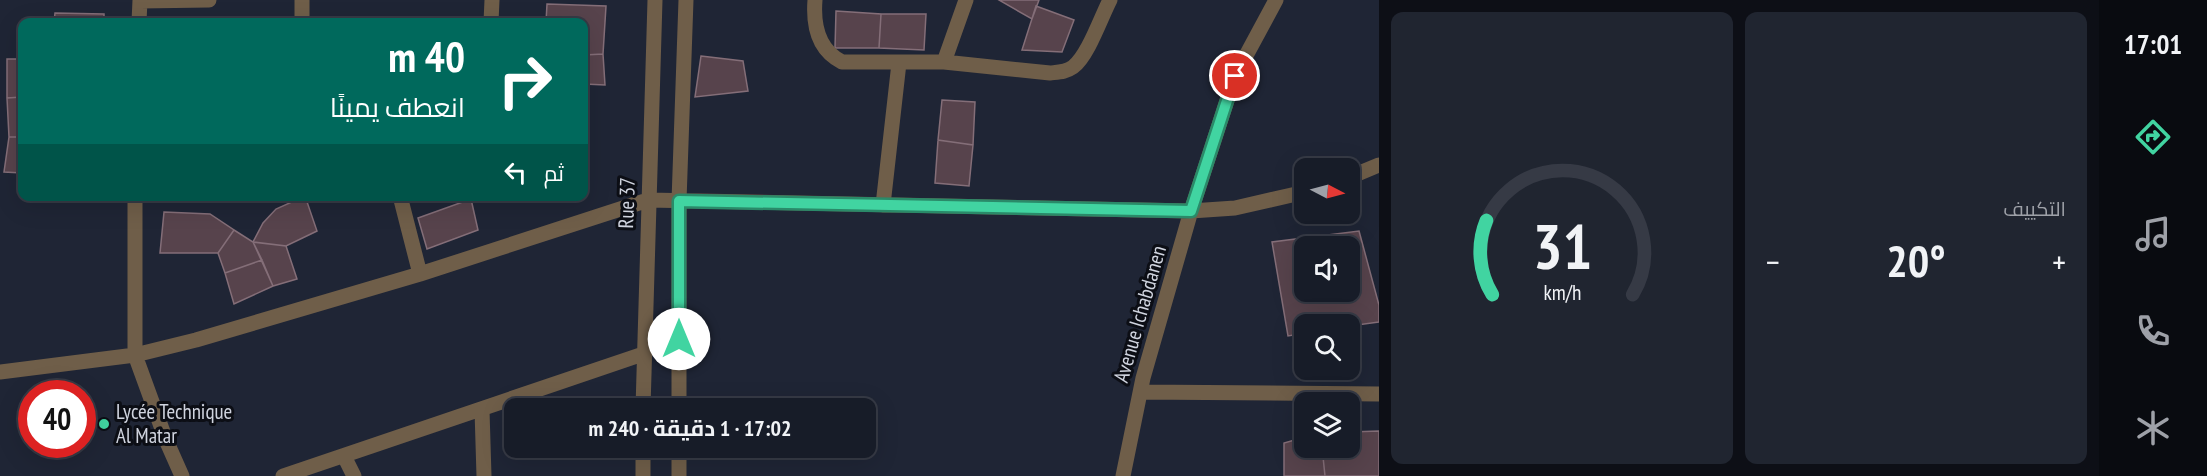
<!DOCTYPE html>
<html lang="ar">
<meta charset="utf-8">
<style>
body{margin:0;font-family:"PT Sans Narrow",Cairo,sans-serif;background:#202530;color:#f1f3f6;direction:rtl;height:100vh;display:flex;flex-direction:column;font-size:22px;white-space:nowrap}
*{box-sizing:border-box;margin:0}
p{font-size:20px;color:#9ea1a8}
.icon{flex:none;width:33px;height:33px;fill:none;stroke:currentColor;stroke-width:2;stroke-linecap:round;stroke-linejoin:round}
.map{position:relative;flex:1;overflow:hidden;direction:ltr}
.details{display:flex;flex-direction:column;gap:12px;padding:12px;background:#0d0f16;width:720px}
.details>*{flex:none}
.hud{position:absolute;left:18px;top:18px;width:570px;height:183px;border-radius:12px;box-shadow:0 6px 24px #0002,0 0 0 2px #363a45;direction:rtl;background:#00695c;color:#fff;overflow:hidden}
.needle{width:39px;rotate:96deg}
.tools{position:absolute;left:1294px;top:158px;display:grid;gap:12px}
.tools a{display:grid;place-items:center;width:66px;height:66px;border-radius:12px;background:#171c28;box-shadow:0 6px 24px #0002,0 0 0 2px #363a45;font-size:30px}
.speed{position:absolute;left:18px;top:380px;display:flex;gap:12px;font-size:30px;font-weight:700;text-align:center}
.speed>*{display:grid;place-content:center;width:78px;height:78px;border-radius:50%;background:#171c28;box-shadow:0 6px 24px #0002,0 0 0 2px #363a45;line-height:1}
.speed .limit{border:9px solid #d22;background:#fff;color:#111}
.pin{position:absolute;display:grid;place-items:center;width:51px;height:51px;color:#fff;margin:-26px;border:3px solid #fff;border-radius:50%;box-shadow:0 2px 6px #0007}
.me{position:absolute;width:66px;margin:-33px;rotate:0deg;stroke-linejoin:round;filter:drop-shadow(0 0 4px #0008)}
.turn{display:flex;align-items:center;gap:21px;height:126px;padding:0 24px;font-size:27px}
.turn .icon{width:78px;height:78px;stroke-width:2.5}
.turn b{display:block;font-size:42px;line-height:51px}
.then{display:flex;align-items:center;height:57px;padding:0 24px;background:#0003;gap:12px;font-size:22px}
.big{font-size:45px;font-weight:700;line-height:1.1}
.details .widget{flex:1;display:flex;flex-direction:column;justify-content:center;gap:9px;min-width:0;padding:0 21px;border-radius:12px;background:#202530}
.details .dial{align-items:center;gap:0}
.dial svg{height:156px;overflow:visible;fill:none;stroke:#363a45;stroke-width:7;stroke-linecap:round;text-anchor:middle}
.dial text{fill:#f1f3f6;stroke:none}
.heat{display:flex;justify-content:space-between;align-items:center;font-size:33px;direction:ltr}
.details .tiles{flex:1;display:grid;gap:12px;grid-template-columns:repeat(2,1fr)}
.trip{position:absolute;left:504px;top:398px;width:372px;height:60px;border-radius:12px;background:#171c28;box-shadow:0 6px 24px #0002,0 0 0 2px #363a45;font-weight:700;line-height:60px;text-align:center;direction:rtl}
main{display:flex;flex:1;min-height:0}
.tab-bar{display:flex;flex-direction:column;width:108px;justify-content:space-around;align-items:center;background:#090b10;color:#9ea1a8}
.tab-bar .icon{width:42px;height:42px}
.tab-bar .current{color:#41d4a1}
.tab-bar b{font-size:27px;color:#f1f3f6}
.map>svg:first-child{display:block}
</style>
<main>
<nav class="tab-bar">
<b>17:01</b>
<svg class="icon current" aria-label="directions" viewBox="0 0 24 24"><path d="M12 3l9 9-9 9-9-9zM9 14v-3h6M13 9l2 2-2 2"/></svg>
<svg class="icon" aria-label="music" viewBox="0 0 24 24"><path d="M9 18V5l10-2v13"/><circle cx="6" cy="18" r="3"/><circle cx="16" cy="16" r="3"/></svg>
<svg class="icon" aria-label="phone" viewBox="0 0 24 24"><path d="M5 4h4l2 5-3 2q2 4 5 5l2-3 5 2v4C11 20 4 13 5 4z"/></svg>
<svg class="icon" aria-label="climate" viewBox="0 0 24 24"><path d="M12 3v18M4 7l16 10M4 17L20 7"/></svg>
</nav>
<section class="details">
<div class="tiles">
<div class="widget"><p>التكييف</p>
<div class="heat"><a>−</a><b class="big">20°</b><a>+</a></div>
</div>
<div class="widget dial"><svg viewBox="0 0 100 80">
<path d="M14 69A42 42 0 1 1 86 69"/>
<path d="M14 69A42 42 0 0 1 11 31" stroke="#41d4a1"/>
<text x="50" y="56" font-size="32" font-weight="700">31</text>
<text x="50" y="72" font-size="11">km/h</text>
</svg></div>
</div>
</section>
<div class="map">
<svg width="1379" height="476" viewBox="0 0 1379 476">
<rect width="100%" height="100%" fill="#1f2535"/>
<path fill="#57434c" stroke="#846e78" stroke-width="1.5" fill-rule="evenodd" d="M999 0H1039L1032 19Z
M547 4 606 6 603 54 584 55V22H546Z
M1036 6 1074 20 1062 52 1022 50Z
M836 11 881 14 879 48H835Z
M55 13 104 14V22H54Z
M881 14H926L924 50 879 48Z
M603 54 605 85 584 84V55Z
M701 56 743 61 748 91 695 97Z
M7 59H22V97L7 98Z
M22 97V137H9L7 98Z
M942 100 975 102 973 145 938 140Z
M9 137H22V173L4 172Z
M938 140 973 145 969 186 935 183Z
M305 196 317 231 286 246 253 242 263 223 276 209Z
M471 199 478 230 427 249 418 218Z
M164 212 210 214 234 230 218 253H160Z
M234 230 253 242 262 260 225 273 218 253Z
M1359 231 1379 305V322L1350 326V324H1305V333L1288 336 1272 242ZM1305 246H1350V291H1305Z
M253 242 286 246 297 279 273 286Z
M262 260 273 286 234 304 225 273Z
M1379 431V476H1325L1322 447H1350V432Z
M1305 437V447H1322L1325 476H1284V443Z"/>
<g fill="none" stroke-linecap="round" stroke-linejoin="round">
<path stroke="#6f5e49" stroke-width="15" d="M302 0V22
M815 0C813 25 818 50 842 62H944L1050 73C1059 72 1066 72 1073 67 1088 56 1101 17 1110 0
M140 1 209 0
M139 22 140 0
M491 22 492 0
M944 62 966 0
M1350 177 1379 165
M135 196V355L166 440 182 476
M400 196 420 274
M883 205 899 63
M0 372 135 355 196 340 420 274 648 200 1191 211 1235 208 1305 192
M1140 392 1379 394
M643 408 655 0
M679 408V201L686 0
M482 410 484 476
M344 456 354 476
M283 476 643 354
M643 476V447
M679 476V447
M1123 476 1143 378 1191 211 1235 76 1276 0"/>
</g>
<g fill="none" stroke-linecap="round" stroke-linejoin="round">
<defs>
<path id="route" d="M679 339V201L1191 211 1235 76"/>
</defs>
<use href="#route" stroke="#2a8a69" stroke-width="15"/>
<use href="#route" stroke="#41d4a1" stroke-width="10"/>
</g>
<circle fill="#41d4a1" stroke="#0c0e15" stroke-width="2" cx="104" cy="424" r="6"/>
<g text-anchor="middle" stroke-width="6" stroke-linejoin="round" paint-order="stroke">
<g font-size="21" fill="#d0d4df" stroke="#0c0e15">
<text transform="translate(627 203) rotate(-88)" y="7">Rue 37</text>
<text transform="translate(1140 314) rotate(-74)" y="7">Avenue Ichabdanen</text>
</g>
<g font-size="21" fill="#d0d4df" stroke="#0c0e15" text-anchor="start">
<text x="116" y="419">Lycée Technique<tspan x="116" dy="24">Al Matar</tspan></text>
</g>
</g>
</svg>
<div class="tools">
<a><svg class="needle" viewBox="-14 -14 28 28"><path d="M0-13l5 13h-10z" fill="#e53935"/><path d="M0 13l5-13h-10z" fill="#9ea1a8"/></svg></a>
<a><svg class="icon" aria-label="sound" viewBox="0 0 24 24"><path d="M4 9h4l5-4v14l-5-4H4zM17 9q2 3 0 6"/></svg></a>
<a><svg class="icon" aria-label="search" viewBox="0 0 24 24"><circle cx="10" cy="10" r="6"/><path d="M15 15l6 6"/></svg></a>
<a><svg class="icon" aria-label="layers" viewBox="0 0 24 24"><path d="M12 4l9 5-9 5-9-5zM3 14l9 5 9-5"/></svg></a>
</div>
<div class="speed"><div class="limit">40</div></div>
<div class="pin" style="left:1235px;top:76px;background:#d93025"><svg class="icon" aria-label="arrive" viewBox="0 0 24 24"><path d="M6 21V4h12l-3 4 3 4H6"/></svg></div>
<svg class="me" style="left:679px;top:339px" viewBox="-20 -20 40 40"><circle r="19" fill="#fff"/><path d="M0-13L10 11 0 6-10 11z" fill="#41d4a1"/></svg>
<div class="trip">17:02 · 1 دقيقة · 240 m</div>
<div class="hud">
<div class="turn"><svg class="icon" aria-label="right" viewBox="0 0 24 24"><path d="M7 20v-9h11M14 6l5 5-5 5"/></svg><div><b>40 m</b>انعطف يمينًا</div></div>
<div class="then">ثم<svg class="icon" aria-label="left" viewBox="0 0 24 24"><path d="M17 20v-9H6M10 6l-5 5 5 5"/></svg></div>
</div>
</div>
</main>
